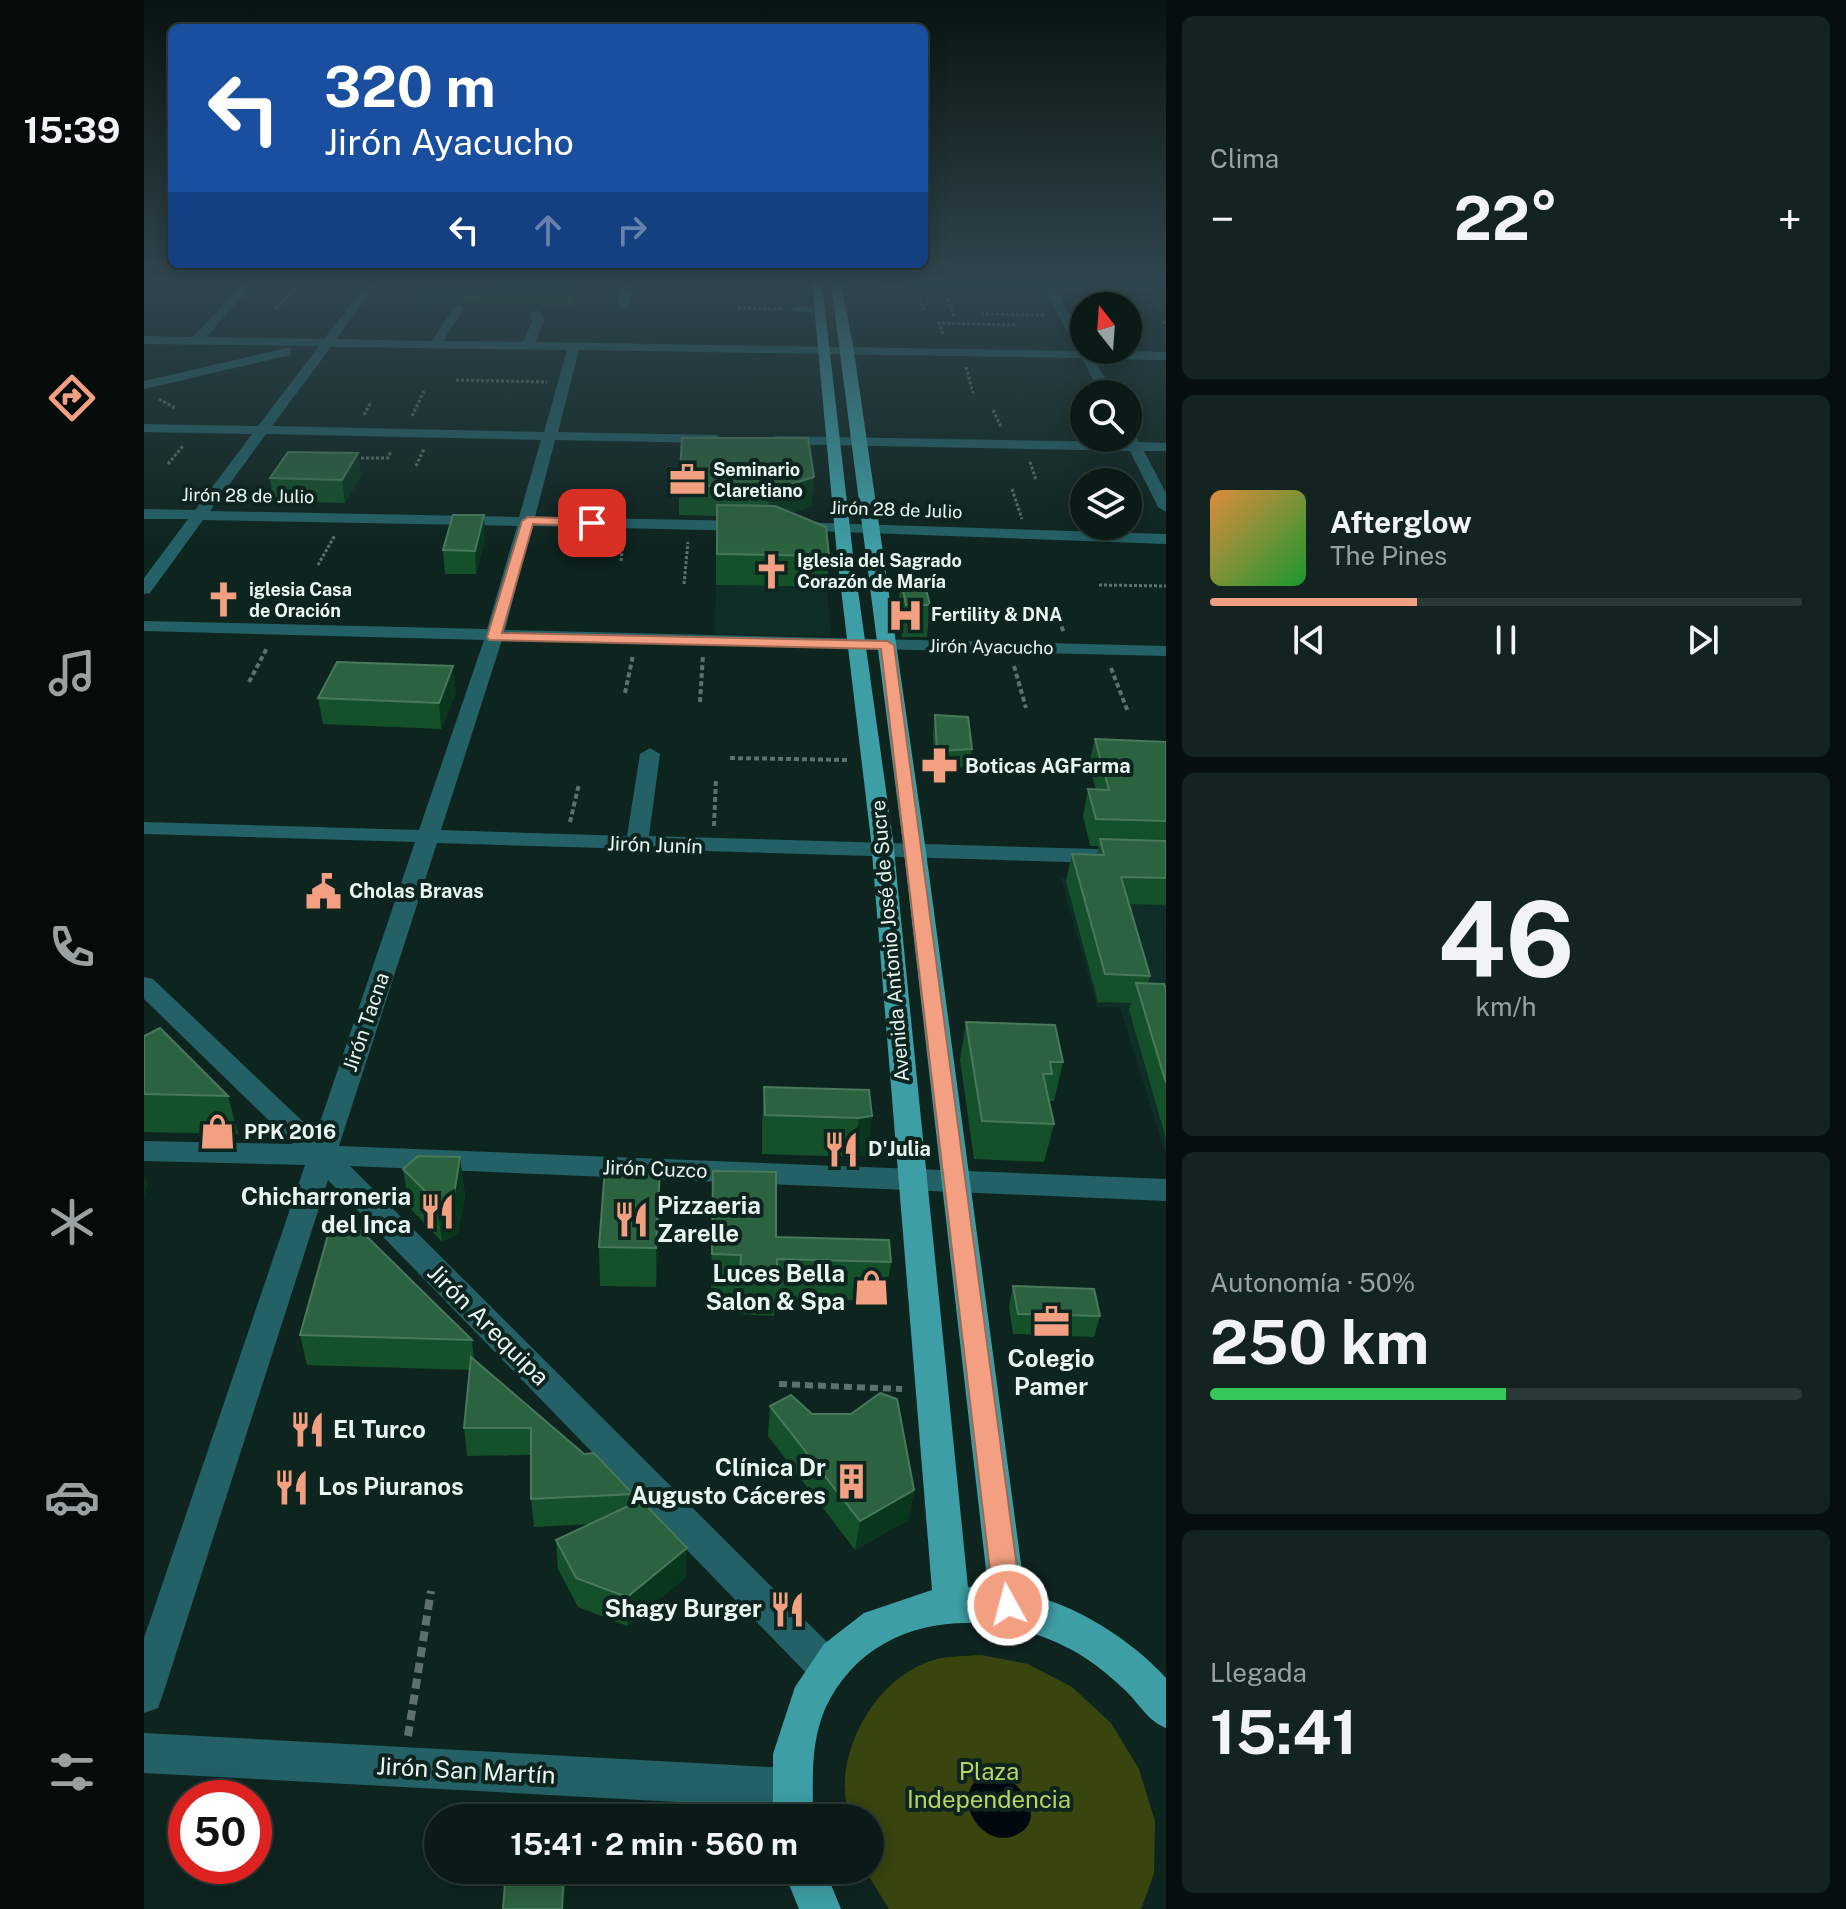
<!DOCTYPE html>
<html lang="es">
<meta charset="utf-8">
<style>
body{margin:0;font-family:"Public Sans",sans-serif;background:#132420;color:#f1f3f6;height:100vh;display:flex;flex-direction:column;font-size:30px;white-space:nowrap}
*{box-sizing:border-box;margin:0}
p{font-size:26px;color:#99a1a1}
.icon{flex:none;width:44px;height:44px;fill:none;stroke:currentColor;stroke-width:2;stroke-linecap:round;stroke-linejoin:round}
.map{position:relative;flex:1;overflow:hidden}
.side{display:flex;flex-direction:column;gap:16px;padding:16px;background:#060f0d;width:680px}
.side>*{flex:none}
.hud{position:absolute;left:24px;top:24px;width:760px;height:244px;border-radius:12px;box-shadow:0 4px 20px #0003,0 0 0 2px #2a3936;background:#1a4fa0;color:#fff;overflow:hidden}
.needle{width:52px;rotate:343deg}
.buttons{position:absolute;left:926px;top:292px;display:grid;gap:16px}
.buttons a{display:grid;place-items:center;width:72px;height:72px;border-radius:50%;background:#0a1b17;box-shadow:0 4px 20px #0003,0 0 0 2px #2a3936;font-size:40px}
.speed{position:absolute;left:24px;top:1780px;display:flex;gap:16px;font-size:40px;font-weight:700;text-align:center}
.speed>*{display:grid;place-content:center;width:104px;height:104px;border-radius:50%;background:#0a1b17;box-shadow:0 4px 20px #0003,0 0 0 2px #2a3936;line-height:1}
.speed .limit{border:12px solid #d22;background:#fff;color:#111}
.pin{position:absolute;display:grid;place-items:center;width:68px;height:68px;color:#fff;margin:-34px;border-radius:16px;box-shadow:0 4px 12px #0006}
.me{position:absolute;width:88px;margin:-44px;rotate:353deg;stroke-linejoin:round;filter:drop-shadow(0 0 6px #0008)}
.turn{display:flex;align-items:center;gap:28px;height:168px;padding:0 24px;font-size:36px}
.turn .icon{width:104px;height:104px;stroke-width:2.5}
.turn b{display:block;font-size:56px;line-height:68px}
.lanes{display:flex;align-items:center;height:76px;padding:0 24px;background:#0003;justify-content:center;gap:40px;direction:ltr}
.lanes .off{opacity:.35}
.big{font-size:60px;font-weight:700;line-height:1.1}
.side .widget{flex:1;display:flex;flex-direction:column;justify-content:center;gap:12px;min-width:0;padding:0 28px;border-radius:12px;background:#132420}
.side .dial{align-items:center;gap:0}
.dial b{font-size:104px;line-height:1}
.song{display:flex;align-items:center;gap:24px}
.cover{width:96px;height:96px;border-radius:12px;background:linear-gradient(135deg,hsl(30 70% 55%),hsl(130 70% 35%))}
.played{height:8px;border-radius:4px;background:linear-gradient(90deg,#f2a081 35%,#2a3936 35%)}
.keys{display:flex;justify-content:space-around;direction:ltr}
.heat{display:flex;justify-content:space-between;align-items:center;font-size:44px;direction:ltr}
.charge{height:12px;border-radius:6px;background:linear-gradient(90deg,#34c759 50%,#2a3936 0)}
.trip{position:absolute;left:280px;top:1804px;width:460px;height:80px;border-radius:40px;background:#0a1b17;box-shadow:0 4px 20px #0003,0 0 0 2px #2a3936;font-weight:700;line-height:80px;text-align:center}
main{display:flex;flex:1;min-height:0}
.menu{display:flex;flex-direction:column;width:144px;justify-content:space-around;align-items:center;background:#040b09;color:#99a1a1}
.menu .icon{width:56px;height:56px}
.menu .active{color:#f2a081}
.menu b{font-size:36px;color:#f1f3f6}
.map>svg:first-child{display:block}
</style>
<main>
<nav class="menu">
<b>15:39</b>
<svg class="icon active" aria-label="directions" viewBox="0 0 24 24"><path d="M12 3l9 9-9 9-9-9zM9 14v-3h6M13 9l2 2-2 2"/></svg>
<svg class="icon" aria-label="music" viewBox="0 0 24 24"><path d="M9 18V5l10-2v13"/><circle cx="6" cy="18" r="3"/><circle cx="16" cy="16" r="3"/></svg>
<svg class="icon" aria-label="phone" viewBox="0 0 24 24"><path d="M5 4h4l2 5-3 2q2 4 5 5l2-3 5 2v4C11 20 4 13 5 4z"/></svg>
<svg class="icon" aria-label="climate" viewBox="0 0 24 24"><path d="M12 3v18M4 7l16 10M4 17L20 7"/></svg>
<svg class="icon" aria-label="car" viewBox="0 0 24 24"><path d="M5 17H2v-5l4-1 3-4h7l3 4 3 1v5h-3M9 17h6M6 11h13"/><circle cx="7" cy="17" r="2"/><circle cx="17" cy="17" r="2"/></svg>
<svg class="icon" aria-label="filters" viewBox="0 0 24 24"><path d="M4 7h16M4 17h16"/><circle cx="9" cy="7" r="2"/><circle cx="15" cy="17" r="2"/></svg>
</nav>
<div class="map">
<svg width="1022" height="1909" viewBox="0 0 1022 1909">
<rect width="100%" height="100%" fill="#0e241f"/>
<path fill="#0e2e27" d="M279 283H408L401 305 290 303 286 309 264 308Z
M572 585 683 587 687 636 570 634Z
M917 878 1022 882V1156L976 1008 953 1007Z"/>
<path fill="#38450e" d="M837 1655 884 1664 928 1687 967 1723 995 1769 1011 1821 1010 1874 997 1909H745L721 1870H726V1818H704C703 1806 700 1793 701 1781 704 1729 741 1673 793 1659 807 1656 823 1656 837 1655Z"/>
<path fill="#01080e" d="M854 1773C875 1780 904 1818 874 1834 833 1856 796 1777 854 1773Z"/>
<g fill="none" stroke-linecap="round" stroke-linejoin="round">
<path stroke="#5d706b" stroke-width="3" stroke-dasharray="3 2" stroke-linecap="butt" d="M776 298 781 312
M804 299 810 317
M988 302 998 318
M594 308 637 309
M132 309 155 283
M837 314 900 315
M1019 321 1022 325
M799 334 795 323 872 325
M822 367 829 393
M312 380 403 382
M15 399 31 408
M849 410 857 427
M220 415 227 402
M268 416 280 391
M217 458H244L247 451
M886 462 892 480
M24 464 39 446
M272 466 280 449
M868 489 878 519
M477 561 479 542
M174 565 191 535
M540 584 544 542
M955 585 1022 586"/>
<path stroke="#5d706b" stroke-width="4" stroke-dasharray="5 3" stroke-linecap="butt" d="M909 604 920 633
M870 666 882 708
M967 668 984 712
M105 682 123 648
M481 693 489 655
M556 702 559 655
M586 758 705 760
M426 822 435 784
M570 826 572 779"/>
<path stroke="#5d706b" stroke-width="6" stroke-dasharray="8 5" stroke-linecap="butt" d="M635 1384 758 1389"/>
<path stroke="#5d706b" stroke-width="8" stroke-dasharray="10 6" stroke-linecap="butt" d="M264 1736 287 1591"/>
<path fill="#236166" fill-rule="evenodd" d="M100 283H111L62 337 180 339 223 283H233L192 339 288 341 310 306 314 305 320 308 299 341 379 342 388 322 386 313 392 310 398 313 400 322 391 342 934 351 900 288 733 286 728 283H1022V289L911 288 940 340V350L1022 352V360L950 359 970 394H956L938 358 435 350 414 432 572 435 579 439 572 443 411 440 391 517 604 521 612 526 604 531 388 526 361 630 1022 646V656L358 640 297 830 483 836 496 754 506 748 516 754 505 836 1022 851V865L293 843 195 1146 1022 1179V1201L206 1166 696 1655 702 1668 696 1681 683 1687 670 1681 184 1180 19 1694 14 1708 0 1713V1638L161 1165 0 1161V1141L149 1144 0 999V977L9 979 172 1134 271 842 0 834V822L275 830 340 640 0 631V621L343 629 373 526 59 520 6 593 0 594V578L44 519H0V509L51 510 108 434 0 432V424L114 426 175 346 0 344V336L49 337ZM187 347 423 350 400 432 128 426ZM122 434 397 440 375 517 66 511Z
M477 283H487L486 306 480 309 474 306Z
M654 306 674 307 680 310 674 313 650 311 648 309Z
M143 348 147 349V355L0 389V381Z
M984 430 989 431 995 442 1022 443V451H1000L1022 493V512L1014 507 986 451 632 444 625 440 632 436 981 442 979 438H984Z
M649 522 1022 534V544L643 530 641 527Z
M0 1733 645 1768 659 1774 665 1788 659 1802 645 1808 0 1773Z"/>
<path fill="#3e9ea6" fill-rule="evenodd" d="M668 283H678L709 555 749 840 824 1587H844L760 852 687 283H697L710 351 782 852 881 1594C930 1603 989 1641 1022 1678V1728C1004 1721 996 1705 983 1692 968 1678 952 1664 935 1654 850 1604 727 1609 681 1709 666 1744 669 1781 669 1818H629V1754L651 1687 680 1644 720 1613 788 1590 727 840 693 555Z
M639 1870H681L697 1909H655Z"/>
</g>
<path fill="#14502a" d="M320 283H431L430 305 321 303Z
M538 438 668 506 647 513 685 556 683 587 572 585V516L535 515V486Z
M214 453 217 475 201 503 129 501 126 478Z
M341 538 332 574H301L299 550Z
M757 581 786 605 783 637H758L753 612Z
M312 692 297 729 179 724 174 698Z
M791 715 828 749 825 767 790 769 789 733Z
M951 739 1022 742V905L985 904 1006 976 1004 983 1022 989V1139L985 1010 987 1003 954 1002 922 881 928 854 953 855 955 846H946L939 816 944 789 952 790 945 764Z
M822 1022 919 1062 910 1101H905L910 1124 900 1162 830 1159 816 1060Z
M0 1036 84 1096 94 1134 0 1132Z
M620 1087 728 1116 723 1155 710 1157 618 1154V1125Z
M316 1157 321 1196 314 1233 298 1242 265 1207 259 1169Z
M516 1169V1208L512 1287 456 1286 455 1247Z
M569 1171 632 1237 747 1262 741 1301 631 1298 630 1316 594 1314 595 1294 567 1293Z
M869 1286 956 1316 950 1337 869 1334 865 1306Z
M156 1335 328 1340 330 1360 489 1494 490 1504 542 1577 483 1626 434 1607 414 1569 412 1540 447 1524 390 1527 387 1499V1455L323 1456 320 1428 326 1370 163 1365Z
M626 1406 668 1414H707L770 1490 764 1520 711 1550 624 1436Z"/>
<path fill="#08371d" d="M214 453 217 475 201 503 198 480Z
M670 477 668 506 624 520 625 491Z
M340 515 341 538 332 574 331 551Z
M309 666 312 692 297 729 295 703Z
M728 1116 723 1155 710 1157 715 1118Z
M316 1157 321 1196 314 1233 298 1242 293 1203Z
M516 1169V1208L512 1287V1248Z
M0 1174 4 1186 0 1196Z
M770 1490 764 1520 711 1550 716 1521Z
M543 1548 542 1577 483 1626V1597Z
M420 1870H422L420 1909H418Z"/>
<path fill="#2b623f" stroke="#48795b" stroke-width="2" d="M538 438H664L670 477 625 491 573 490V486H535Z
M144 452 214 453 198 480 126 478Z
M573 505 631 506 682 527 685 556 573 554Z
M309 515H340L331 551 299 550Z
M757 581H780L786 605H762Z
M193 662 309 666 295 703 174 698Z
M791 715 824 717 828 749 793 751Z
M951 739 1022 742V821L952 819 944 789 965 790Z
M956 839 1022 841V878L977 877 1006 976 961 974 928 854 960 855Z
M992 983 1020 984 1022 989V1083Z
M822 1022 911 1025 919 1062H906L908 1074H899L910 1124 838 1121Z
M16 1028 84 1096 0 1094V1036Z
M620 1087 725 1090 728 1116 715 1118 621 1115Z
M274 1156 316 1157 310 1194 293 1203 259 1169Z
M461 1168 516 1169 512 1248 455 1247Z
M569 1171 632 1172V1237L745 1240 747 1262 633 1259V1277L596 1275 597 1255 568 1254Z
M209 1223 328 1340 156 1335 184 1235 189 1226Z
M869 1286 950 1289 956 1316 874 1314Z
M327 1357 440 1454 450 1453 489 1494 387 1499V1428H320Z
M736 1393 753 1399 770 1490 716 1521 626 1406 647 1395 668 1414H707Z
M497 1500 543 1548 483 1597 432 1578 412 1540Z
M362 1870H420L418 1909H359Z"/>
<linearGradient id="sky" x2="0" y2="1"><stop stop-color="#081411"/><stop offset="0.51" stop-color="#30454d"/><stop offset="1" stop-color="#30454d" stop-opacity="0"/></linearGradient>
<rect width="1022" height="550" fill="url(#sky)"/>
<path fill="#f2a081" stroke="#9d6854" stroke-width="2" d="M384 517 448 519 454 523 448 526 389 524 358 633 743 641 750 645 878 1605 874 1614 864 1618 854 1614 850 1605 737 649 345 640 343 637 378 521Z"/>
<defs>
<symbol id="office-bare" viewBox="-9 -9 18 18"><path d="M-6-3h4V-5.5h4V-3h4V5H-6ZM-1-4.5V-3h2v-1.5ZM-6 0V1H6V0Z" fill="#f2a081" stroke="#0e241f" stroke-width="2.5" paint-order="stroke"/></symbol>
<symbol id="church-bare" viewBox="-9 -9 18 18"><path d="M-1.2-6h2.4v3.5h3.3v2.4h-3.3V6h-2.4V-.1h-3.3v-2.4h3.3Z" fill="#f2a081" stroke="#0e241f" stroke-width="2.5" paint-order="stroke"/></symbol>
<symbol id="hospital-bare" viewBox="-9 -9 18 18"><path d="M-5-5h3v3.5h4V-5h3V5h-3V1.5h-4V5h-3Z" fill="#f2a081" stroke="#0e241f" stroke-width="2.5" paint-order="stroke"/></symbol>
<symbol id="pharmacy-bare" viewBox="-9 -9 18 18"><path d="M-2-6h4v4h4v4h-4v4h-4v-4h-4v-4h4Z" fill="#f2a081" stroke="#0e241f" stroke-width="2.5" paint-order="stroke"/></symbol>
<symbol id="civic-bare" viewBox="-9 -9 18 18"><path d="M-.6-6.5H3V-4.5H.6V-3L4-1V1h2V6H-6V1h2V-1L-.6-3ZM-1.2 2.5V6h2.4V2.5Z" fill="#f2a081" stroke="#0e241f" stroke-width="2.5" paint-order="stroke"/></symbol>
<symbol id="shop-bare" viewBox="-9 -9 18 18"><path d="M-5-2.5h2.3a2.7 3.5 0 0 1 5.4 0H5L5.5 6h-11ZM-1.5-2.5h3a1.5 2.3 0 0 0-3 0Z" fill="#f2a081" stroke="#0e241f" stroke-width="2.5" paint-order="stroke"/></symbol>
<symbol id="restaurant-bare" viewBox="-9 -9 18 18"><path d="M-5-6h1v4h1v-4h1v4h1v-4h1v5L-1.5 .5V6h-2V.5L-5-1ZM5-6V6H3V1.5H1.5Q1.5-4 5-6Z" fill="#f2a081" stroke="#0e241f" stroke-width="2.5" paint-order="stroke"/></symbol>
<symbol id="building-bare" viewBox="-9 -9 18 18"><path d="M-4-6H4V6H1V3H-1V6H-4ZM-2.5-4.3h1.7v1.8h-1.7ZM.8-4.3h1.7v1.8H.8ZM-2.5-1h1.7V.8h-1.7ZM.8-1h1.7V.8H.8Z" fill="#f2a081" stroke="#0e241f" stroke-width="2.5" paint-order="stroke"/></symbol>
</defs>
<g fill-rule="evenodd">
<use href="#office-bare" x="518" y="454" width="51" height="51"/>
<use href="#church-bare" x="602" y="546" width="51" height="51"/>
<use href="#church-bare" x="54" y="574" width="51" height="51"/>
<use href="#hospital-bare" x="736" y="590" width="51" height="51"/>
<use href="#pharmacy-bare" x="770" y="740" width="51" height="51"/>
<use href="#civic-bare" x="154" y="866" width="51" height="51"/>
<use href="#shop-bare" x="48" y="1106" width="51" height="51"/>
<use href="#restaurant-bare" x="672" y="1124" width="51" height="51"/>
<use href="#restaurant-bare" x="268" y="1186" width="51" height="51"/>
<use href="#restaurant-bare" x="462" y="1194" width="51" height="51"/>
<use href="#shop-bare" x="702" y="1262" width="51" height="51"/>
<use href="#office-bare" x="882" y="1296" width="51" height="51"/>
<use href="#restaurant-bare" x="138" y="1404" width="51" height="51"/>
<use href="#building-bare" x="682" y="1456" width="51" height="51"/>
<use href="#restaurant-bare" x="122" y="1462" width="51" height="51"/>
<use href="#restaurant-bare" x="618" y="1584" width="51" height="51"/>
</g>
<g text-anchor="middle" stroke-width="8" stroke-linejoin="round" paint-order="stroke">
<g font-size="18" font-weight="bold" fill="#e8f5f1" stroke="#0e241f" text-anchor="start">
<text x="569" y="476">Seminario<tspan x="569" dy="21">Claretiano</tspan></text>
<text x="653" y="567">Iglesia del Sagrado<tspan x="653" dy="21">Corazón de María</tspan></text>
<text x="105" y="596">iglesia Casa<tspan x="105" dy="21">de Oración</tspan></text>
<text x="787" y="621">Fertility &amp; DNA</text>
</g>
<g font-size="18" fill="#e8f5f1" stroke="#0e241f">
<text transform="translate(104 496) rotate(1)" y="6">Jirón 28 de Julio</text>
<text transform="translate(752 510) rotate(2)" y="6">Jirón 28 de Julio</text>
<text transform="translate(847 647) rotate(1)" y="6">Jirón Ayacucho</text>
</g>
<g font-size="20" font-weight="bold" fill="#e8f5f1" stroke="#0e241f" text-anchor="start">
<text x="821" y="773">Boticas AGFarma</text>
<text x="205" y="898">Cholas Bravas</text>
<text x="100" y="1139">PPK 2016</text>
<text x="724" y="1156">D'Julia</text>
</g>
<g font-size="20" fill="#e8f5f1" stroke="#0e241f">
<text transform="translate(511 845) rotate(2)" y="7">Jirón Junín</text>
<text transform="translate(746 941) rotate(-95)" y="7">Avenida Antonio José de Sucre</text>
<text transform="translate(222 1022) rotate(-71)" y="7">Jirón Tacna</text>
<text transform="translate(511 1169) rotate(2)" y="7">Jirón Cuzco</text>
</g>
<g font-size="24" font-weight="bold" fill="#e8f5f1" stroke="#0e241f" text-anchor="end">
<text x="267" y="1205">Chicharroneria<tspan x="267" dy="28">del Inca</tspan></text>
<text x="513" y="1214" text-anchor="start">Pizzaeria<tspan x="513" dy="28">Zarelle</tspan></text>
<text x="701" y="1282">Luces Bella<tspan x="701" dy="28">Salon &amp; Spa</tspan></text>
<text x="907" y="1367" text-anchor="middle">Colegio<tspan x="907" dy="28">Pamer</tspan></text>
<text x="189" y="1438" text-anchor="start">El Turco</text>
<text x="682" y="1476">Clínica Dr<tspan x="682" dy="28">Augusto Cáceres</tspan></text>
<text x="174" y="1495" text-anchor="start">Los Piuranos</text>
<text x="618" y="1617">Shagy Burger</text>
</g>
<g font-size="24" fill="#e8f5f1" stroke="#0e241f">
<text transform="translate(344 1325) rotate(45)" y="8">Jirón Arequipa</text>
<text transform="translate(322 1771) rotate(3)" y="8">Jirón San Martín</text>
</g>
<g font-size="24" fill="#b6d564" stroke="#0e241f">
<text x="845" y="1780">Plaza<tspan x="845" dy="28">Independencia</tspan></text>
</g>
</g>
</svg>
<div class="buttons">
<a><svg class="needle" viewBox="-14 -14 28 28"><path d="M0-13l5 13h-10z" fill="#e53935"/><path d="M0 13l5-13h-10z" fill="#99a1a1"/></svg></a>
<a><svg class="icon" aria-label="search" viewBox="0 0 24 24"><circle cx="10" cy="10" r="6"/><path d="M15 15l6 6"/></svg></a>
<a><svg class="icon" aria-label="layers" viewBox="0 0 24 24"><path d="M12 4l9 5-9 5-9-5zM3 14l9 5 9-5"/></svg></a>
</div>
<div class="speed"><div class="limit">50</div></div>
<div class="pin" style="left:448px;top:523px;background:#d93025"><svg class="icon" aria-label="arrive" viewBox="0 0 24 24"><path d="M6 21V4h12l-3 4 3 4H6"/></svg></div>
<svg class="me" style="left:864px;top:1605px" viewBox="-20 -20 40 40"><circle r="17" fill="#f2a081" stroke="#fff" stroke-width="3"/><path d="M0-11L8 9 0 5-8 9z" fill="#fff"/></svg>
<div class="trip">15:41 · 2 min · 560 m</div>
<div class="hud">
<div class="turn"><svg class="icon" aria-label="left" viewBox="0 0 24 24"><path d="M17 20v-9H6M10 6l-5 5 5 5"/></svg><div><b>320 m</b>Jirón Ayacucho</div></div>
<div class="lanes"><svg class="icon" aria-label="left" viewBox="0 0 24 24"><path d="M17 20v-9H6M10 6l-5 5 5 5"/></svg><svg class="icon off" aria-label="ahead" viewBox="0 0 24 24"><path d="M12 20V5M6 11l6-6 6 6"/></svg><svg class="icon off" aria-label="right" viewBox="0 0 24 24"><path d="M7 20v-9h11M14 6l5 5-5 5"/></svg></div>
</div>
</div>
<section class="side">
<div class="widget"><p>Clima</p>
<div class="heat"><a>−</a><b class="big">22°</b><a>+</a></div>
</div>
<div class="widget">
<div class="song"><i class="cover"></i><div><b>Afterglow</b><p>The Pines</p></div></div>
<div class="played"></div>
<div class="keys"><svg class="icon" aria-label="previous" viewBox="0 0 24 24"><path d="M18 5L8 12l10 7zM5 5v14"/></svg><svg class="icon" aria-label="pause" viewBox="0 0 24 24"><path d="M8 5v14M16 5v14"/></svg><svg class="icon" aria-label="next" viewBox="0 0 24 24"><path d="M6 5l10 7-10 7zM19 5v14"/></svg></div>
</div>
<div class="widget dial"><b>46</b><p>km/h</p></div>
<div class="widget"><p>Autonomía · 50%</p><b class="big">250 km</b><div class="charge"></div></div>
<div class="widget"><p>Llegada</p><b class="big">15:41</b></div>
</section>
</main>
